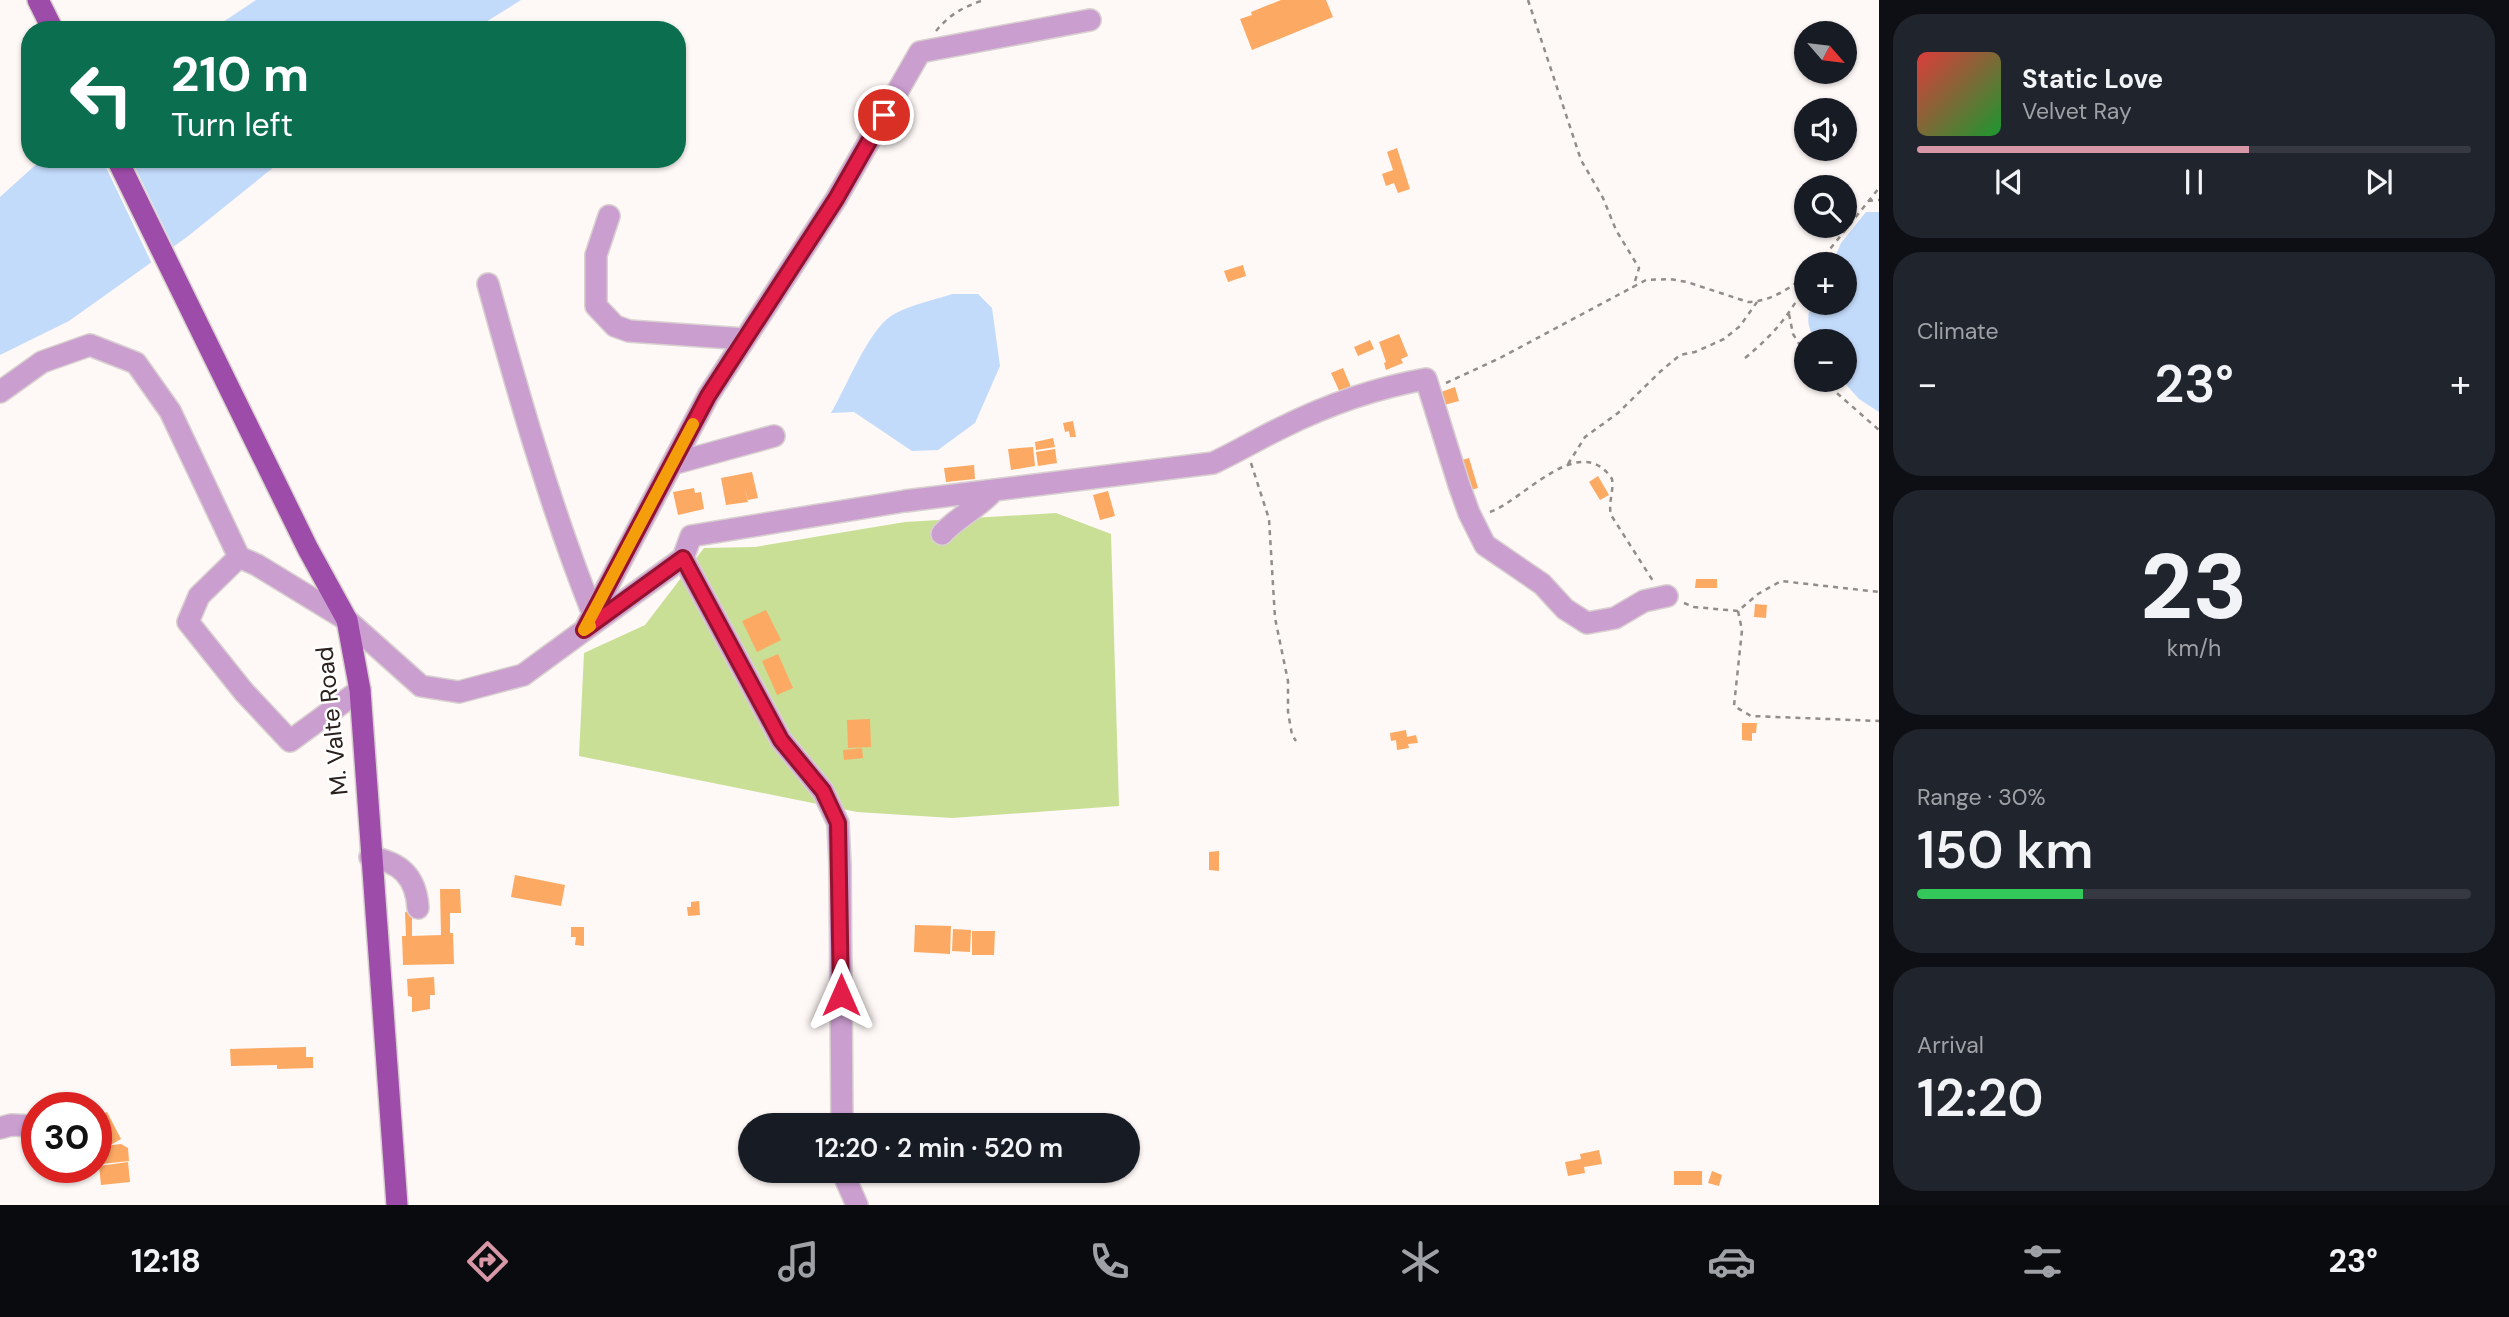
<!DOCTYPE html>
<meta charset="utf-8">
<style>
body{margin:0;font-family:"DM Sans",sans-serif;background:#20242c;color:#f1f3f6;height:100vh;display:flex;flex-direction:column;font-size:26px;white-space:nowrap}
*{box-sizing:border-box;margin:0}
p{font-size:23px;color:#9ea1a6}
.icon{flex:none;width:38px;height:38px;fill:none;stroke:currentColor;stroke-width:2;stroke-linecap:round;stroke-linejoin:round}
.map{position:relative;flex:1;overflow:hidden}
.details{display:flex;flex-direction:column;gap:14px;padding:14px;background:#0d0f14;width:630px}
.details>*{flex:none}
.top-card{position:absolute;left:21px;top:21px;width:665px;height:147px;border-radius:28px;box-shadow:0 2px 5px #0004;background:#0b6e4f;color:#fff;overflow:hidden}
.needle{width:46px;rotate:118deg}
.buttons{position:absolute;left:1794px;top:21px;display:grid;gap:14px}
.buttons a{display:grid;place-items:center;width:63px;height:63px;border-radius:50%;background:#171b24;box-shadow:0 2px 5px #0004;font-size:35px}
.speed{position:absolute;left:21px;top:1092px;display:flex;gap:14px;font-size:35px;font-weight:700;text-align:center}
.speed>*{display:grid;place-content:center;width:91px;height:91px;border-radius:50%;background:#171b24;box-shadow:0 2px 5px #0004;line-height:1}
.speed .limit{border:10px solid #d22;background:#fff;color:#111}
.pin{position:absolute;display:grid;place-items:center;width:60px;height:60px;color:#fff;margin:-30px;border:4px solid #fff;border-radius:50%;box-shadow:0 2px 7px #0007}
.me{position:absolute;width:77px;margin:-38px;rotate:0deg;stroke-linejoin:round;filter:drop-shadow(0 0 5px #0008)}
.turn{display:flex;align-items:center;gap:24px;height:147px;padding:0 35px;font-size:32px}
.turn .icon{width:91px;height:91px;stroke-width:2.5}
.turn b{display:block;font-size:49px;line-height:60px}
.big{font-size:52px;font-weight:600;line-height:1.1}
.details .tile{flex:1;display:flex;flex-direction:column;justify-content:center;gap:10px;min-width:0;padding:0 24px;border-radius:28px;background:#20242c}
.details .dial{align-items:center;gap:0}
.dial b{font-size:91px;line-height:1}
.song{display:flex;align-items:center;gap:21px}
.cover{width:84px;height:84px;border-radius:10px;background:linear-gradient(135deg,hsl(0 70% 55%),hsl(130 70% 35%))}
.played{height:7px;border-radius:4px;background:linear-gradient(90deg,#d797a6 60%,#363941 60%)}
.keys{display:flex;justify-content:space-around;direction:ltr}
.heat{display:flex;justify-content:space-between;align-items:center;font-size:38px;direction:ltr}
.charge{height:10px;border-radius:5px;background:linear-gradient(90deg,#34c759 30%,#363941 0)}
.trip{position:absolute;left:738px;top:1113px;width:402px;height:70px;border-radius:35px;background:#171b24;box-shadow:0 2px 5px #0004;font-weight:600;line-height:70px;text-align:center}
.menu{display:flex;height:112px;justify-content:space-around;align-items:center;background:#090b0e;color:#9ea1a6}
.menu .icon{width:49px;height:49px}
.menu .active{color:#d797a6}
.menu b{font-size:32px;color:#f1f3f6}
main{display:flex;flex:1;min-height:0}
.map>svg:first-child{display:block}
</style>
<main>
<div class="map">
<svg width="1879" height="1205" viewBox="0 0 1879 1205">
<rect width="100%" height="100%" fill="#fef8f6"/>
<path fill="#c9df95" d="M1056 513 1111 534 1119 806 952 818 857 812 579 756 584 653 645 625 704 548 755 547 905 522Z"/>
<path fill="#c3dbfb" d="M256 0H521L473 30H211Z
M42 159H284L187 237 69 321 0 355V197Z
M1866 212H1879V412L1859 399 1842 380H1844V341H1815C1808 327 1805 317 1813 303H1844V264H1832L1841 243Z
M952 294H978L992 308 1000 366 975 423 938 450 912 451 854 412 831 413C846 388 868 331 891 316 906 306 934 300 952 294Z"/>
<path fill="#fef8f6" d="M102 159H131L175 250 153 266Z"/>
<path fill="#fba963" d="M1281 0H1326L1333 17 1252 50 1240 19 1252 15 1251 12Z
M1397 148 1410 189 1398 193 1394 183 1386 186 1382 174 1393 170 1387 152Z
M1243 265 1246 276 1228 282 1224 271Z
M1399 334 1408 356 1401 359 1403 363 1386 370 1384 363 1386 362 1379 342Z
M1370 340 1374 349 1358 356 1354 347Z
M1343 368 1353 392 1342 397 1331 373Z
M1455 387 1459 401 1444 405 1441 392Z
M1073 421 1076 437H1070L1069 431 1065 432 1063 423Z
M1053 438 1055 447 1036 450 1035 442Z
M1033 447 1035 466 1011 470 1008 449Z
M1055 449 1057 463 1038 466 1036 452Z
M1469 458 1478 488 1464 492 1455 462Z
M974 465 975 479 946 482 944 468Z
M752 472 758 498 748 500 745 488 748 502 726 505 721 478Z
M1598 476 1609 495 1600 500 1589 482Z
M694 488 695 493 701 492 704 509 678 515 673 492Z
M1108 491 1115 516 1100 520 1093 495Z
M1696 579H1717V588H1695Z
M1755 604 1767 605 1766 618 1754 617Z
M766 610 781 640 757 652 742 621Z
M778 654 793 688 777 695 762 661Z
M870 719 871 747 848 748 847 720Z
M1742 723H1757L1756 733H1752V741L1742 740Z
M1406 730 1407 737 1416 735 1418 743 1408 744 1409 748 1397 750 1396 740 1391 741 1390 733Z
M862 748 863 758 844 760 843 750Z
M1219 851V871L1209 870V852Z
M515 875 565 885 561 906 511 897Z
M440 889H460L461 913H450V933H453L454 964 403 965 402 936H406L405 912 412 913V936L441 935Z
M699 901 700 915 688 916 687 907H691V902Z
M915 925 951 926 950 954 914 952Z
M571 927H584V946L575 945 576 937H571Z
M953 929 971 930 970 952 952 951Z
M972 931H995L994 955H972Z
M434 977 435 995H430V1009L412 1012V997L408 996 407 979Z
M306 1047V1057H313V1068L277 1069V1065L231 1066 230 1049Z
M107 1112 121 1139 96 1153V1118Z
M121 1144 128 1148 129 1161 101 1164 105 1153 109 1152 112 1145Z
M1599 1150 1602 1164 1584 1167 1585 1173 1568 1176 1565 1162 1581 1159 1580 1154Z
M128 1162 130 1182 101 1185 99 1166Z
M1674 1171H1702V1185H1674Z
M1712 1171 1722 1175 1719 1186 1708 1183Z"/>
<g fill="none" stroke-linecap="round" stroke-linejoin="round">
<defs>
<path id="minor" d="M609 216 596 255V306L615 326 629 331 745 339
M488 284C519 396 550 506 593 614
M0 392 42 362 90 345 136 363 170 411 239 557 257 565 347 620 421 686 459 692 523 675 683 558
M672 464 774 436
M942 534C957 517 979 508 994 490
M239 557 199 596 188 622 244 692 290 741 360 690
M586 627 708 396 836 199 920 52 1090 20
M370 857C400 862 416 876 418 908
M842 1125 840 865 838 823 823 791 781 740 683 558 691 536 905 501 1213 463C1237 452 1258 439 1281 428 1327 405 1375 388 1426 379L1459 485 1469 513 1485 545 1542 584 1565 609 1587 623 1615 618 1644 601 1667 596
M0 1128 11 1125 37 1126
M842 1171 857 1205"/>
<path id="major" d="M38 0 53 30
M117 159 308 549 347 620 360 690 397 1205"/>
</defs>
<use href="#minor" stroke="#d8d1cf" stroke-width="24"/>
<use href="#major" stroke="#d8d1cf" stroke-width="24"/>
<path stroke="#938c88" stroke-width="2.5" stroke-dasharray="5 5" stroke-linecap="butt" d="M1528 0 1581 160 1603 198 1616 230 1639 268 1633 288
M936 31C950 14 963 7 984 0
M1868 201 1879 200
M1818 264 1879 188
M1789 314 1793 334 1806 355
M1745 358C1774 334 1787 318 1806 285
M1822 380 1879 430
M1446 383 1500 358 1646 280 1670 279 1687 282 1748 302C1769 302 1791 288 1806 275
M1251 463 1269 519 1275 618 1288 681V712L1292 735 1296 741
M1568 464 1585 437 1618 413 1661 371 1680 355 1695 352 1724 339 1740 326 1757 302
M1490 512C1524 500 1580 430 1612 479 1614 491 1608 503 1611 515L1653 581
M1684 603 1694 607 1738 611 1758 594 1781 581 1879 592
M1738 611 1742 630 1734 706 1751 716 1879 721"/>
<use href="#minor" stroke="#cb9ed0" stroke-width="21"/>
<use href="#major" stroke="#9e4ca9" stroke-width="21"/>
</g>
<g fill="none" stroke-linecap="round" stroke-linejoin="round">
<defs>
<path id="route" d="M841 995 838 823 823 791 781 740 683 558 584 630 708 396 836 199 884 115"/>
</defs>
<use href="#route" stroke="#92132f" stroke-width="18"/>
<use href="#route" stroke="#e11d48" stroke-width="12"/>
<path stroke="#f59e0b" stroke-width="12" d="M590 626 584 630 693 424"/>
</g>
<g text-anchor="middle" stroke-width="5" stroke-linejoin="round" paint-order="stroke">
<g font-size="24" fill="#2a211c" stroke="#fff">
<text transform="translate(332 721) rotate(-96)" y="8">M. Valte Road</text>
</g>
</g>
</svg>
<div class="buttons">
<a><svg class="needle" viewBox="-14 -14 28 28"><path d="M0-13l5 13h-10z" fill="#e53935"/><path d="M0 13l5-13h-10z" fill="#9ea1a6"/></svg></a>
<a><svg class="icon" aria-label="sound" viewBox="0 0 24 24"><path d="M4 9h4l5-4v14l-5-4H4zM17 9q2 3 0 6"/></svg></a>
<a><svg class="icon" aria-label="search" viewBox="0 0 24 24"><circle cx="10" cy="10" r="6"/><path d="M15 15l6 6"/></svg></a>
<a>+</a>
<a>−</a>
</div>
<div class="speed"><div class="limit">30</div></div>
<div class="pin" style="left:884px;top:115px;background:#d93025"><svg class="icon" aria-label="arrive" viewBox="0 0 24 24"><path d="M6 21V4h12l-3 4 3 4H6"/></svg></div>
<svg class="me" style="left:841px;top:995px" viewBox="-20 -20 40 40"><path d="M0-17L14 15 0 8-14 15z" fill="#e11d48" stroke="#fff" stroke-width="4"/></svg>
<div class="trip">12:20 · 2 min · 520 m</div>
<div class="top-card">
<div class="turn"><svg class="icon" aria-label="left" viewBox="0 0 24 24"><path d="M17 20v-9H6M10 6l-5 5 5 5"/></svg><div><b>210 m</b>Turn left</div></div>
</div>
</div>
<section class="details">
<div class="tile">
<div class="song"><i class="cover"></i><div><b>Static Love</b><p>Velvet Ray</p></div></div>
<div class="played"></div>
<div class="keys"><svg class="icon" aria-label="previous" viewBox="0 0 24 24"><path d="M18 5L8 12l10 7zM5 5v14"/></svg><svg class="icon" aria-label="pause" viewBox="0 0 24 24"><path d="M8 5v14M16 5v14"/></svg><svg class="icon" aria-label="next" viewBox="0 0 24 24"><path d="M6 5l10 7-10 7zM19 5v14"/></svg></div>
</div>
<div class="tile"><p>Climate</p>
<div class="heat"><a>−</a><b class="big">23°</b><a>+</a></div>
</div>
<div class="tile dial"><b>23</b><p>km/h</p></div>
<div class="tile"><p>Range · 30%</p><b class="big">150 km</b><div class="charge"></div></div>
<div class="tile"><p>Arrival</p><b class="big">12:20</b></div>
</section>
</main>
<nav class="menu">
<b>12:18</b>
<svg class="icon active" aria-label="directions" viewBox="0 0 24 24"><path d="M12 3l9 9-9 9-9-9zM9 14v-3h6M13 9l2 2-2 2"/></svg>
<svg class="icon" aria-label="music" viewBox="0 0 24 24"><path d="M9 18V5l10-2v13"/><circle cx="6" cy="18" r="3"/><circle cx="16" cy="16" r="3"/></svg>
<svg class="icon" aria-label="phone" viewBox="0 0 24 24"><path d="M5 4h4l2 5-3 2q2 4 5 5l2-3 5 2v4C11 20 4 13 5 4z"/></svg>
<svg class="icon" aria-label="climate" viewBox="0 0 24 24"><path d="M12 3v18M4 7l16 10M4 17L20 7"/></svg>
<svg class="icon" aria-label="car" viewBox="0 0 24 24"><path d="M5 17H2v-5l4-1 3-4h7l3 4 3 1v5h-3M9 17h6M6 11h13"/><circle cx="7" cy="17" r="2"/><circle cx="17" cy="17" r="2"/></svg>
<svg class="icon" aria-label="filters" viewBox="0 0 24 24"><path d="M4 7h16M4 17h16"/><circle cx="9" cy="7" r="2"/><circle cx="15" cy="17" r="2"/></svg>
<b>23°</b>
</nav>
